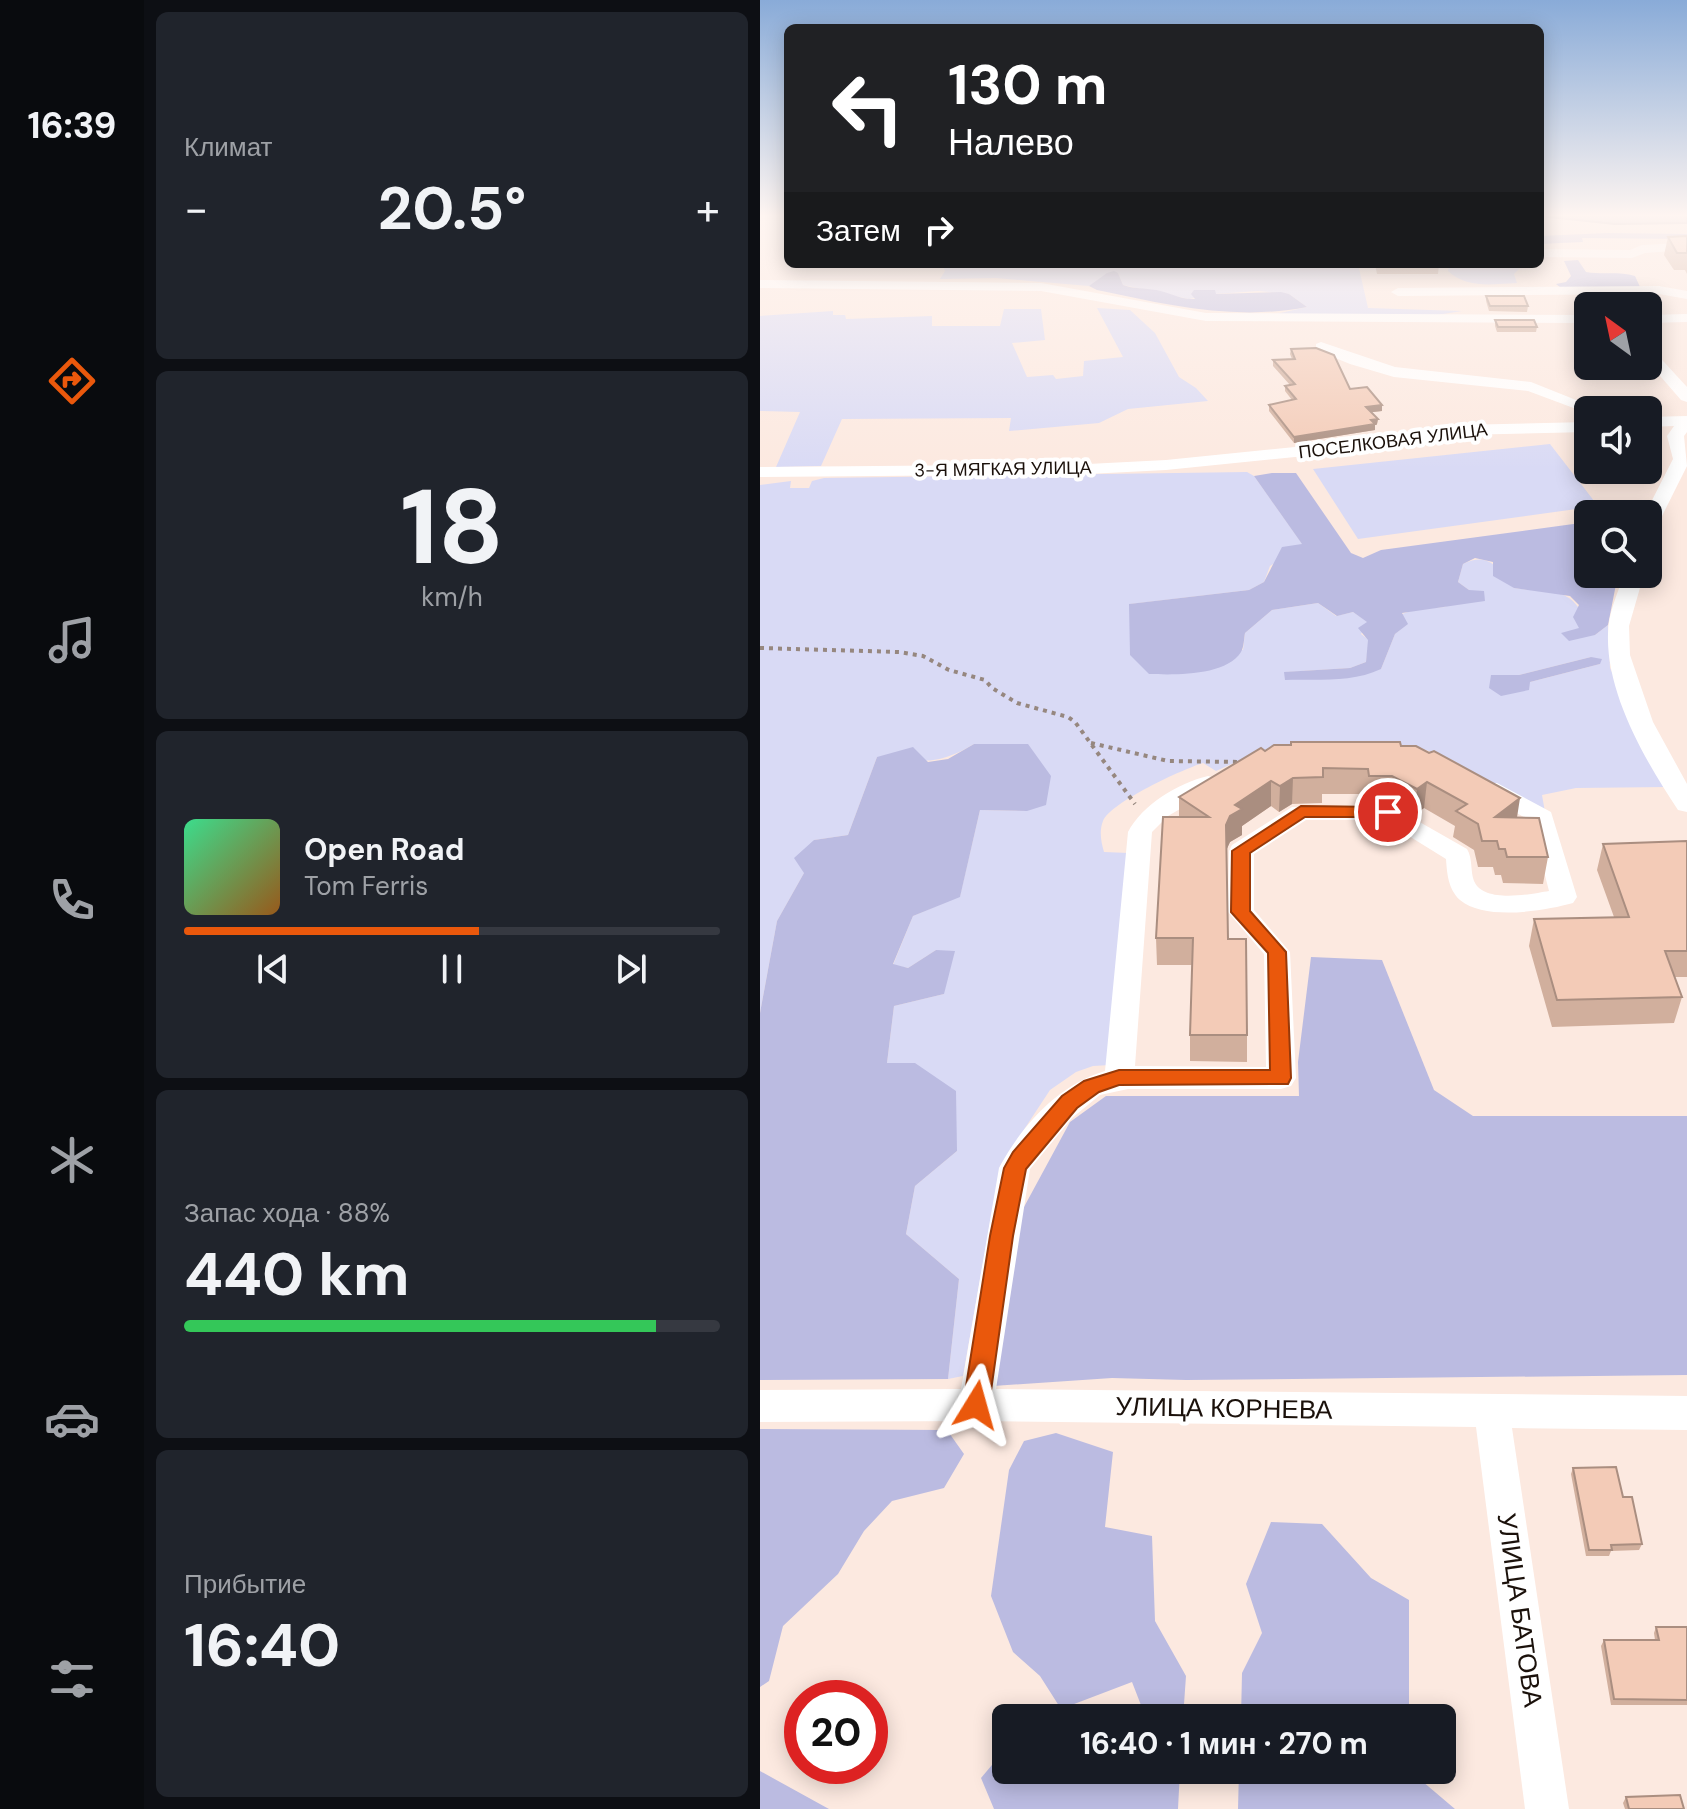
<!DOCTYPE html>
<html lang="ru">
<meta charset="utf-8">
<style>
body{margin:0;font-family:"DM Sans",sans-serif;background:#20242c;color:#f1f3f6;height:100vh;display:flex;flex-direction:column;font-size:30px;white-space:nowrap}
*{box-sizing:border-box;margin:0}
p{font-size:26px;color:#9ea1a6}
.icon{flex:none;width:44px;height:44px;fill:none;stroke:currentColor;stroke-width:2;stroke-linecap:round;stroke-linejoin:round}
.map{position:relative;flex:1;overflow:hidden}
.side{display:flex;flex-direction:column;gap:12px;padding:12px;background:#0d0f14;width:616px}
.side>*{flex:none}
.guide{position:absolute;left:24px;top:24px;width:760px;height:244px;border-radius:12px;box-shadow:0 4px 20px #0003;background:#202124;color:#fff;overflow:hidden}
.needle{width:52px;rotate:327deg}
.controls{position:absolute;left:814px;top:292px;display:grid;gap:16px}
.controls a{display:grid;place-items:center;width:88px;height:88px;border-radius:12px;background:#171b24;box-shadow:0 4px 20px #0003;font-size:40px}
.speed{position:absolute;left:24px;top:1680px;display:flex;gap:16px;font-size:40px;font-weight:700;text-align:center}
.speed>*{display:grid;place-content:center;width:104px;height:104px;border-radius:50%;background:#171b24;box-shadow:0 4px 20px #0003;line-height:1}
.speed .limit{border:12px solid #d22;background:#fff;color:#111}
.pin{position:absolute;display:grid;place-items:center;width:68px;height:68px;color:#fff;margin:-34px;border:4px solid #fff;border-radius:50%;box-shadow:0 2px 8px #0007}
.me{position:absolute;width:88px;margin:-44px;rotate:8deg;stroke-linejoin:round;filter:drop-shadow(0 0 6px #0008)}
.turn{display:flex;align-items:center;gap:28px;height:168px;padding:0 32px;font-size:36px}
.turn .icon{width:104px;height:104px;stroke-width:2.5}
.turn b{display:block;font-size:56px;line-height:68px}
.then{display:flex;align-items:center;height:76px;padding:0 32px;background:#0003;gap:16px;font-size:30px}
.big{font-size:60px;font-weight:700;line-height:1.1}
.side .tile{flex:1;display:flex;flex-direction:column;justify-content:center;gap:12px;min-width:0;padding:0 28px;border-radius:12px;background:#20242c}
.side .dial{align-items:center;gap:0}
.dial b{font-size:104px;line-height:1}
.song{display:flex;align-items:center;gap:24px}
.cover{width:96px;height:96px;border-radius:12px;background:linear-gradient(135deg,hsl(150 70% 55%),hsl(30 70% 35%))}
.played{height:8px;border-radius:4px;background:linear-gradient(90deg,#ea580c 55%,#363941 55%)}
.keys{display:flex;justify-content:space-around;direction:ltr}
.heat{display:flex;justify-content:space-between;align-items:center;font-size:44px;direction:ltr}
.charge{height:12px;border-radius:6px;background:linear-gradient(90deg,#34c759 88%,#363941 0)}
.trip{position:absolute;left:232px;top:1704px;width:464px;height:80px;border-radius:12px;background:#171b24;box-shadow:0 4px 20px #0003;font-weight:700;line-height:80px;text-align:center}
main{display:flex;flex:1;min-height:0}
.tab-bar{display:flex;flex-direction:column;width:144px;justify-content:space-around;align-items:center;background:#090b0e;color:#9ea1a6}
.tab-bar .icon{width:56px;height:56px}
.tab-bar .selected{color:#ea580c}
.tab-bar b{font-size:36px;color:#f1f3f6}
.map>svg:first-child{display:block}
</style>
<main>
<nav class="tab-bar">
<b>16:39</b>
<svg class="icon selected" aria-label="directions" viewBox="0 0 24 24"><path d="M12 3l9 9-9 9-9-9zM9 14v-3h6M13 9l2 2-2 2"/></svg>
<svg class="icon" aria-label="music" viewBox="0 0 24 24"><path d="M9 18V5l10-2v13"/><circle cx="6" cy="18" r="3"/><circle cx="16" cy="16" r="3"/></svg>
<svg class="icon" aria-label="phone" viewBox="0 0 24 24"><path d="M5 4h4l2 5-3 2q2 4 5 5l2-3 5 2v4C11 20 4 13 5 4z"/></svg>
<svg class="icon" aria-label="climate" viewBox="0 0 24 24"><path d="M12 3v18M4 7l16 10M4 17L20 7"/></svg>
<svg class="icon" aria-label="car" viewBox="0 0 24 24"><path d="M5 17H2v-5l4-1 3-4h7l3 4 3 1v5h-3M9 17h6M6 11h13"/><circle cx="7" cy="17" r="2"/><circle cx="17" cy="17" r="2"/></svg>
<svg class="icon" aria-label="filters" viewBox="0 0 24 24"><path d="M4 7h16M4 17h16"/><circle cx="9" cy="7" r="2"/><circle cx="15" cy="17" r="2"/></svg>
</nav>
<section class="side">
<div class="tile"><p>Климат</p>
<div class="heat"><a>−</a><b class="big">20.5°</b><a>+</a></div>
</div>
<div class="tile dial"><b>18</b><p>km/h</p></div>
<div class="tile">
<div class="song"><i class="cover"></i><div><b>Open Road</b><p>Tom Ferris</p></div></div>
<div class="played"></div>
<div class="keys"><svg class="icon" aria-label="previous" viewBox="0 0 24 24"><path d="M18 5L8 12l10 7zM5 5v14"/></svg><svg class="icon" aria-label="pause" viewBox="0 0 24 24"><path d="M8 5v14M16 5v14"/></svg><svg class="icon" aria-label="next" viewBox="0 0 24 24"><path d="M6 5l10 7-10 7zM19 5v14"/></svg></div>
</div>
<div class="tile"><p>Запас хода · 88%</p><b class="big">440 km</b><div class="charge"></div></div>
<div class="tile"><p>Прибытие</p><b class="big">16:40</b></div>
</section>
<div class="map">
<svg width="927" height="1809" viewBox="0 0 927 1809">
<rect width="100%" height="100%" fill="#fce9e0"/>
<path fill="#d9daf5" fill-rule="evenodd" d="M120 264H598L608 308 702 311 677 315 516 314 547 307 529 294 498 291 455 294 429 299 363 285 358 273 329 286 236 278 180 279 185 271 183 266Z
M690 264H764L754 274 757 283C733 284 707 289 688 271Z
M337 308 370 310 395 333 419 377 436 388 448 401 368 409 339 423 249 431 251 418 82 419 61 466 16 467 40 412 0 411V316L73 311V315H85L86 319 172 316V326H240L244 309H281L285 340 252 343 267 377 293 375 296 379 323 376 324 361 363 357Z
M790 444 838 506 598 539 553 469Z
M487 472 494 476 543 545 510 566 504 582 489 590 370 604 483 650 485 633 512 610 558 603 576 616 593 612 608 622 601 634 609 640 606 662 590 668 525 672 621 669 635 634 647 624 642 614 657 609 685 607 709 590 698 582 703 564C730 551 738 569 754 588 806 595 809 585 835 635L848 625 850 668 907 787 816 788 782 795 785 812 690 759 666 750 494 754 456 771 443 763C423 769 351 802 343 821 339 831 341 842 344 852L369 853 350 1065 333 1066 316 1072 290 1090 240 1166 203 1376 188 1379 199 1279 146 1234 155 1186 197 1151 127 1063 134 1006 184 994 176 950 148 968 133 965 153 916 200 896 220 810 267 811 214 744C175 767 161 761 117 757L88 835 54 840 44 873 17 921 0 1013V485L31 481 30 488H49L52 481 64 478ZM831 657 840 664 770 682 731 675H759Z"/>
<path fill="#bbbbe1" d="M847 233 927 234V239L822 238 823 242 780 244V236Z
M818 260 826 272C843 275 859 271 875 276L880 287 801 288 796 284 806 282 811 276 804 261Z
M354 271 358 273 363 285C374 289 384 288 396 290 409 292 421 300 435 299L431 294 434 290H455L456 294 521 292 529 294 547 307C476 321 408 305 337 290L329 286 347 273Z
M512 473H536L591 553 603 558 621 550 828 522V574H858L848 625 835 635 809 641 801 633 819 628 813 617 819 605 810 596 754 588 733 576V562L715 558 703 564 698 582 709 590 724 591 725 601 642 613 648 624 635 634 621 669C592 683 557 679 525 680L524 672 590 668 606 662 608 640 598 628 607 622 593 612 577 616 558 603 512 610 485 633C484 638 484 647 481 652 466 676 415 675 389 674L370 655 369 604 489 590 504 582 522 547 542 544 494 476Z
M831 657 842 659 840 664 770 682 769 690 741 696 729 688 731 675H759Z
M214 744H268L291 776 286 805 267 811 220 810 200 897 153 916 133 964 148 968 176 950 195 951 184 994 134 1006 127 1063H155L196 1091 197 1151 155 1186 146 1234 199 1279 188 1379 0 1380V1013L17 921 44 873 34 858 54 840 88 835 117 757 153 747 168 762 188 759Z
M551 957 622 960 674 1090 713 1116H927V1375L426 1380 352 1378 219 1387 239 1253 310 1122 346 1096H539L538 1062Z
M0 1429 187 1430 204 1454 184 1488 132 1501 104 1531 78 1574 23 1626 9 1681 0 1687Z
M296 1433 353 1452 345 1527 392 1536 395 1621 426 1676 423 1718H386L372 1682 301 1709 280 1676 253 1652 231 1596 249 1470 264 1441Z
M511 1522 562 1524 611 1578 649 1600V1718H481L482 1673 502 1633 486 1584Z
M237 1759 246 1760V1770H345L384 1774 385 1770H420L418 1809H234L221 1778Z
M479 1770H649L695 1809H478Z
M0 1771 69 1809H0Z"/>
<path fill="#9c9dc1" stroke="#75738a" stroke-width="2" d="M927 215V223L855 224 780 216Z"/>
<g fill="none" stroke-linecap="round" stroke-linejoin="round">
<path stroke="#96877f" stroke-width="4" stroke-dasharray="4 5" stroke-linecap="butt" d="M0 648 139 652 163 656 189 670 225 680 232 688 257 703 308 717 315 722 375 804
M331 743 408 761 483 762"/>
<path fill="#fff" fill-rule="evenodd" d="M922 243 927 244V250L885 253 872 258 780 257V249L870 250 882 245Z
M0 280 281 283 446 313 828 315V323L446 321 281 291 0 288Z
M899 286 927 291V299L899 294 638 296 631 292 638 288Z
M927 314V322L888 323V315Z
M561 342 635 367 771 382 841 410H828L827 413 768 391 634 377 590 364 556 350V344Z
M888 348 893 350 927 387V402L921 400 888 362Z
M927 416V432L924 436 927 466 897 526 888 532V514H885L913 459 907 436 914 426 888 427V417Z
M828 422V432L699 435 585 452 406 470 328 474 0 477V467L328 464 406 460 585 442 699 425Z
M864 574H884L869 626 870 655 893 722 927 784V812L918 810C886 762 846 694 848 634 848 613 858 593 864 574Z
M448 776 456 778 460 783 456 788 408 816 392 832 375 1066 506 1067 504 954 468 912 469 851 472 845 532 807 628 804 707 849C713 859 710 871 714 881 724 904 771 894 789 891L771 821 721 793 717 788 721 783H737L791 812 817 897 813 903C784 911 725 921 700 900 688 889 687 873 686 859L623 820H546L494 854V910L530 952 536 1078 531 1086 521 1089H368L340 1095 312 1118 270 1169 236 1389 927 1396V1430L752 1428 809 1809H765L716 1427 216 1421 0 1422V1390L201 1389 239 1168C262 1125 298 1085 345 1071L368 832C382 805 418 783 448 776Z"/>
</g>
<path fill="#d1af9d" d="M927 236V274L925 270H914L904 255 908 237Z
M615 264H679L678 274H617Z
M726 296 768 306 767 312 729 311 726 301Z
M735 320 777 327 776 332H737L735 326Z
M531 349 590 389 622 405V411L611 412 618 419 617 424 615 425V430L534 443 509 411V405L532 400 525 391V386L530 385 513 366V360L532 359 530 354Z
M641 746 757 818 788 857 783 884 743 883 741 875H735L733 867H718L714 850 693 837 695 826 664 808 654 815 629 801 607 802 606 794H562V803L532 804 519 812 511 806 482 826V835L470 842 466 850 468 939 487 1035V1062L430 1061V1035L432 965H397L396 938 419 817V797L505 751Z
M927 841V977H914L922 997 914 1023 792 1027 769 946 774 919 854 917 837 870 843 844Z
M813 1468 863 1497 882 1544 879 1550 851 1551 849 1556H826L811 1474Z
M896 1627H927V1705H851L841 1646 844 1640H895L894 1633Z
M866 1797 924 1809H865L863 1803Z"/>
<path fill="#aa8e80" d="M622 405V411L605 413 606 407Z
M618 419 617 424 615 425V430L534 443V437Z
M533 778 532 804 519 812 520 786Z
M511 781V806L482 826V835L470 842 466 851V825L475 805Z
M667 782 664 808 654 815 657 789Z
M760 798 756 824 735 817Z"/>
<path fill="#f3cbb7" stroke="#aa8e80" stroke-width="2" d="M927 236V253H917L908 237Z
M726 296H764L768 306H730Z
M735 320H774L777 327H738Z
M556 348 574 355 590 389 607 387 622 405 606 407 618 419 611 420 615 424 534 437 509 405 536 399 525 386 535 384 513 360 535 359 531 349Z
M531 742H640L641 746H656L669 753 674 751 760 798 735 817 779 818 788 857H747L745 849H739L737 841H722L718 824 696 811 707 804 667 782 657 789 632 776H609L608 769 563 768V777L533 778 520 786 511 781 475 805 482 809 470 816 466 825 468 939H486L487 1035H430L433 938H396L403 817H449L419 797 501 748 505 751 514 745H531Z
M927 841V951H905L922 997 797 1000 774 919 869 917 843 844Z
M856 1467 863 1497H872L882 1544 851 1545 852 1550H829L813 1468Z
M896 1627H927V1700L854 1699 844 1640H899Z
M920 1795 924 1809H869L866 1797Z"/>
<linearGradient id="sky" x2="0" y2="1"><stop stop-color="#89abd8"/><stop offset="0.46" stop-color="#fef5f1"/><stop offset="1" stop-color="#fef5f1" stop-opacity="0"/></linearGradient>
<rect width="927" height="469" fill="url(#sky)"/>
<path fill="#ea580c" stroke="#983908" stroke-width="2" d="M541 806 628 807 636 812 628 817H545L490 853V911L526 952 531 1078 528 1084 359 1085 339 1092 317 1108 266 1169 253 1236 229 1405 225 1413 216 1416 207 1413 203 1405 230 1236 244 1168 253 1152 302 1096 324 1081 359 1070H510L508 953 471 912 472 851Z"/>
<g text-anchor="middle" stroke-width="8" stroke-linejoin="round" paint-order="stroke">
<g font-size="18" fill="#1b110b" stroke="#fff">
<text transform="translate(633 441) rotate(-7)" y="6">ПОСЕЛКОВАЯ УЛИЦА</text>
<text transform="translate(243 469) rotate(-1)" y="6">3-Я МЯГКАЯ УЛИЦА</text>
</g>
<g font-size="26" fill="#1b110b" stroke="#fff">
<text transform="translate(464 1408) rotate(1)" y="9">УЛИЦА КОРНЕВА</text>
<text transform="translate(760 1610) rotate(82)" y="9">УЛИЦА БАТОВА</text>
</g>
</g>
</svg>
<div class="controls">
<a><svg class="needle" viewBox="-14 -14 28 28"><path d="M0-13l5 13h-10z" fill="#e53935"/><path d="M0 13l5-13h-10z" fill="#9ea1a6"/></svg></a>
<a><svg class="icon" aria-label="sound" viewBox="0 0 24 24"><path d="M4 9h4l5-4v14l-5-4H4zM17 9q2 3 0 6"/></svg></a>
<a><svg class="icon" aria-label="search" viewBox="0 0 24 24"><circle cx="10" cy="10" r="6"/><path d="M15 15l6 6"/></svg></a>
</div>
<div class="speed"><div class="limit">20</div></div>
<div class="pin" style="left:628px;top:812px;background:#d93025"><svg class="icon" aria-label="arrive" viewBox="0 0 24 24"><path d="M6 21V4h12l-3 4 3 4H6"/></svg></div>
<svg class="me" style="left:216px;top:1405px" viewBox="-20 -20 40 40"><path d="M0-17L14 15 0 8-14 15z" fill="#ea580c" stroke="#fff" stroke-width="4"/></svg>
<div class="trip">16:40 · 1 мин · 270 m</div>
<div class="guide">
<div class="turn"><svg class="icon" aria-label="left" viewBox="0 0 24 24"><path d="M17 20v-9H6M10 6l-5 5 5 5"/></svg><div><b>130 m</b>Налево</div></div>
<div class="then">Затем<svg class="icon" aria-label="right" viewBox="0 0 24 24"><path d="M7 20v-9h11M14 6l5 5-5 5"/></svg></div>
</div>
</div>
</main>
